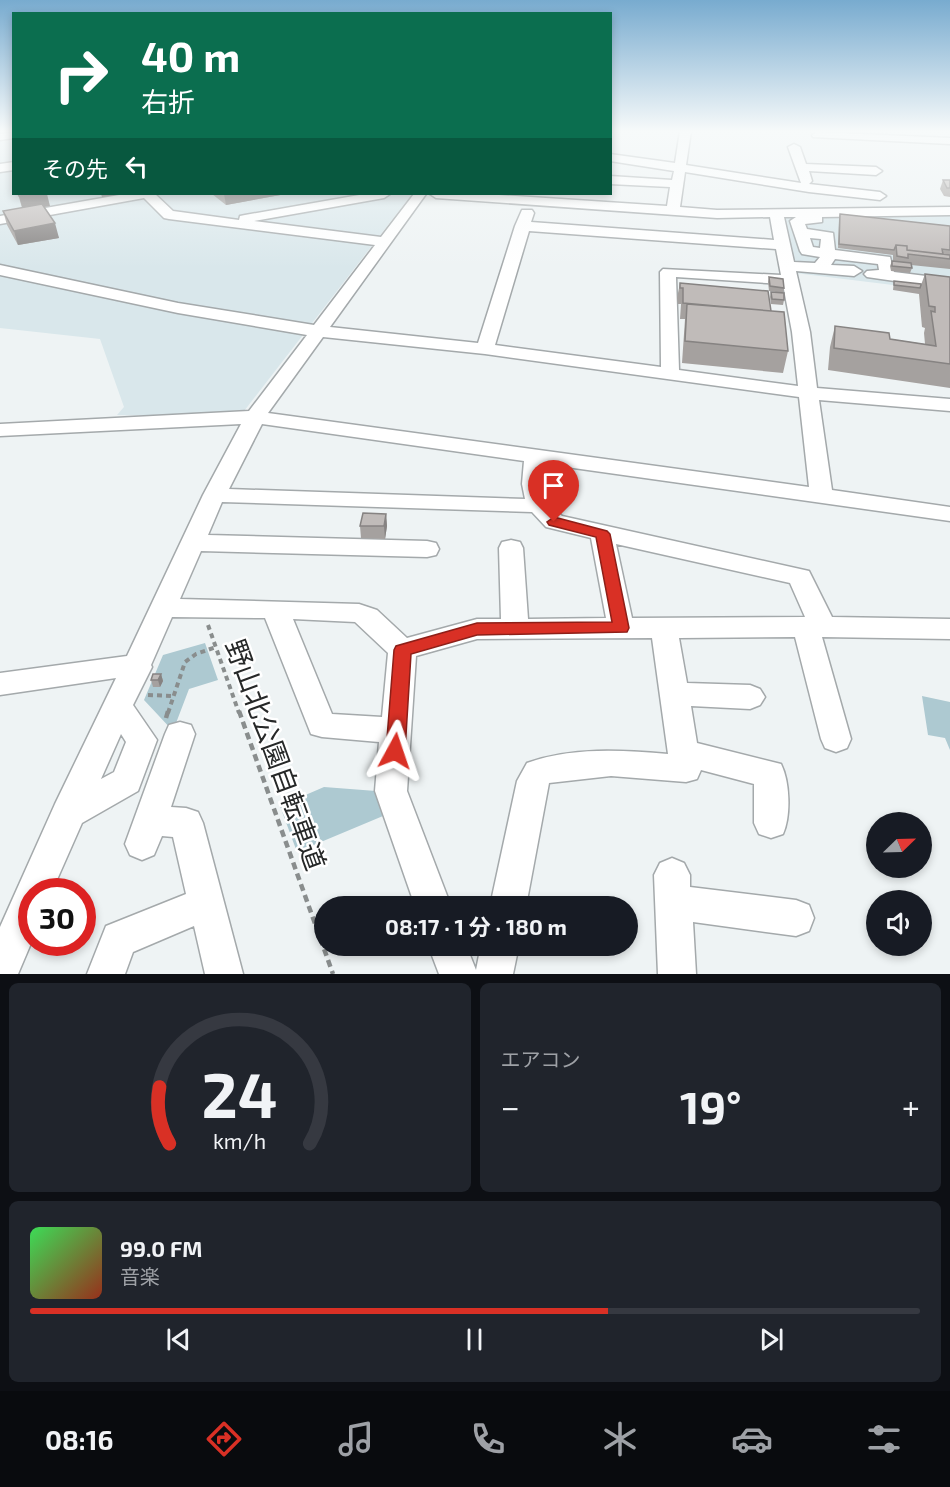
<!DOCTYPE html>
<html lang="ja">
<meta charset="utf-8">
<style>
body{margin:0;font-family:"Exo 2","Noto Sans JP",sans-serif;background:#20242c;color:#f1f3f6;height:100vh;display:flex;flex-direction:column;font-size:22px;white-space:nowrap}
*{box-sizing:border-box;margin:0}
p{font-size:20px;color:#9ea1a6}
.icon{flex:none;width:33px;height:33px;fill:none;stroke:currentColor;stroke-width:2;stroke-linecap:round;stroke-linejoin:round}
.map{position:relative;height:974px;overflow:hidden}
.drawer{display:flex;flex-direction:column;gap:9px;padding:9px;background:#0d0f14;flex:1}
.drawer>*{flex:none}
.top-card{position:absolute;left:12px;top:12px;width:600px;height:183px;border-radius:0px;box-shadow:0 3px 9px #0003;background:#0b6e4f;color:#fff;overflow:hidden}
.needle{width:39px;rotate:67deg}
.buttons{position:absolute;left:866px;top:812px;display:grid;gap:12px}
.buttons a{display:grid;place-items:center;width:66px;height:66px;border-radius:50%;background:#171b24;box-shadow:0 3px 9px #0003;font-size:30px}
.speed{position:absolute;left:18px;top:878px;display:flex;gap:12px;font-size:30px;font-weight:700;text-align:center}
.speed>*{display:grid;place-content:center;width:78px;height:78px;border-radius:50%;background:#171b24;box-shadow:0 3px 9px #0003;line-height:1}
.speed .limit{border:9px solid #d22;background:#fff;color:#111}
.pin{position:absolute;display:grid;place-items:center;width:51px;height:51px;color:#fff;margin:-62px -26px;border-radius:50% 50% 50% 0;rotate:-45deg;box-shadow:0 0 6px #0007}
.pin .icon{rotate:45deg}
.me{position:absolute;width:66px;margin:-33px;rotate:5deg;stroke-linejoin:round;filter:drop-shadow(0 0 4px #0008)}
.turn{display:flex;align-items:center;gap:21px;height:126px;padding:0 30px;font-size:27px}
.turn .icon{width:78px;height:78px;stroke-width:2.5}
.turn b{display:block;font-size:42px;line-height:51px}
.then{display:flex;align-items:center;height:57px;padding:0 30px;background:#0003;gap:12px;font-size:22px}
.big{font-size:45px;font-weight:700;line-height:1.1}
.drawer .tile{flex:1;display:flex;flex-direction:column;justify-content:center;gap:9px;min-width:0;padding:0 21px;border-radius:9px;background:#20242c}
.drawer .dial{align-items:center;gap:0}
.dial svg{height:156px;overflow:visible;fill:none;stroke:#363941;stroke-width:7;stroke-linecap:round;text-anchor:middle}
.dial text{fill:#f1f3f6;stroke:none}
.song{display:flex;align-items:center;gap:18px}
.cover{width:72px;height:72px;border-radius:9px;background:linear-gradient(135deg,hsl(130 70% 55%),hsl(10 70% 35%))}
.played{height:6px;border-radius:3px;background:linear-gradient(90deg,#d93025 65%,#363941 65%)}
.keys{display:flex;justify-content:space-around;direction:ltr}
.heat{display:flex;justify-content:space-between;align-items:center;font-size:33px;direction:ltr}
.drawer .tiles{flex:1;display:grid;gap:9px;grid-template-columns:1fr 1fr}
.tile:last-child{grid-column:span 2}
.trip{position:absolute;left:314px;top:896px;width:324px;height:60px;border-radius:30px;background:#171b24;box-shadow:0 3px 9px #0003;font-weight:700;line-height:60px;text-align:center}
.dock{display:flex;height:96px;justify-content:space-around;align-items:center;background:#090b0e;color:#9ea1a6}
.dock .icon{width:42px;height:42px}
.dock .active{color:#d93025}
.dock b{font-size:27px;color:#f1f3f6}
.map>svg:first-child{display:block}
</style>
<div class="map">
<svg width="950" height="974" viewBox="0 0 950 974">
<rect width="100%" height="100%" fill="#eef3f4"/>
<path fill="#d9e7eb" d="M0 131H13L14 194H412L241 415 208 417 117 415 124 407 100 339 0 328Z
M950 213V292L795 273 782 218 786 216Z"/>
<path fill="#adc9d1" d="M205 643 218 680 189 689 173 731 144 700 163 655Z
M922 696 950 702V750L945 738 928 735Z
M324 787 376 791 383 816 297 852 280 806Z"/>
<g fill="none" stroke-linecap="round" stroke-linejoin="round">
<defs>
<path id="minor" d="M680 131H691L686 165 801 183 788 147 794 144 800 147 806 164 876 167 882 171 876 175 809 171 812 181 809 184 880 192 886 196 880 200 809 192 685 172 680 207 717 210 950 207V215L822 217V222L805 224 807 229 833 233 835 250 890 257 894 272 950 279V289L867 277 864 274 867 271 879 270 878 264 835 259 831 265 854 266 862 271 854 276 796 271 810 332 817 388 950 399V411L819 400 832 490 950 507V521L545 464C544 486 545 502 562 516L809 571 832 617 950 619V639L822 637 851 739 847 748 836 752 825 748 821 739 795 637 679 638 687 683 750 685 760 689 765 697 760 705 750 709 691 706 697 743 781 764C790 782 791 816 783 834L771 838 759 834 754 823V784L701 770 697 779 686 782 611 776 549 783 526 906H490L517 781 527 763C572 747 621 750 668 754L652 638 477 639 416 656 407 791 451 906H415L375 791 379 742 322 737 311 734 265 618 172 617 151 665 152 667 133 705 157 740 138 791 82 823 52 891H32V941L18 974H0V927L55 804 116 678 0 695V673L127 656 203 495 241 424 0 436V424L249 411 307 335 178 313 0 275V265L178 303 314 325 375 245 169 219 164 218 144 198 0 224V216L125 194H155L173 211 239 220 240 216 245 215 365 194H390L384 198 254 221 381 237 414 194H426L330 327 478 343 515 226 522 210H532L534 213 531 222 774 240 770 217 717 218 436 198 430 194H484L667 206 670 187 610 184V176L672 180 674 171 610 161V154L675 163ZM784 217H796L790 221 800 251 802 254 820 257 815 263 794 262ZM529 231 776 249 781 275 663 269 660 272 661 367 495 345ZM810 238 821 239 820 248 813 247ZM676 277 783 284 792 332 798 386 679 370ZM323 337 485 354 799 397 809 487 268 413ZM262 424 524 461 522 484 525 499 229 489ZM222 502 532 512 546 527 591 538 606 618 528 619 523 548 520 542 511 540 502 542 499 548 501 619H477L407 638 377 610 359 604 180 599 201 551 427 557 436 555 439 549 436 543 427 541 208 535ZM616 544 790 583 805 617 632 618ZM293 619 355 622 388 653 382 717 332 714ZM121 734 126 742 114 772 101 779Z
M14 132V138L0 140V134Z
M817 132 950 138V144L813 137 812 135Z
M14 162V170L0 172V164Z
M180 722 191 725 195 734 171 807 186 808 198 812 203 823 243 974H205L194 926 133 952 125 974H87L106 926 186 894 173 837 162 836 154 855 142 860 130 855 125 844 165 734 169 725Z
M672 858 684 863 690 875V887L796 900 809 905 814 918 809 931 796 936 693 922 696 974H658L654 875 660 863Z
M428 945H466L476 970 481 945H519L513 974H439Z"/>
</defs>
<use href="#minor" stroke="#a4a9ab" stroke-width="3"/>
<path stroke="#898d8d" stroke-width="4" stroke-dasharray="5 4" stroke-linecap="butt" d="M208 625 239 713
M148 695 173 696
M168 713 185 662 196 654 216 647"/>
<path stroke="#898d8d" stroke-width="4.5" stroke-dasharray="7 4.5" stroke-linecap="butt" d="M239 711 333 974
M166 718 168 711"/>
<use href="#minor" fill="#fff" fill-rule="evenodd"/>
</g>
<path fill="#a5a19f" d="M943 180H950V197L944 196 940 189Z
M18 194 50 206 44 207 59 238 18 245 7 225 3 211 22 208Z
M212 194H286L226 205Z
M840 214 950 226V269L911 265 912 268 910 273 891 271 890 266 892 261H893V255L838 248 839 218Z
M925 274 950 277V388L828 370 830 347 835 326 890 339 925 344 924 333 925 328 922 327 919 294 893 290 894 281 921 285Z
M769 277 784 288 783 293 769 291 768 282Z
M680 283 771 311 788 351 783 373 682 363 685 319H680L681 304H678L677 298Z
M771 292 784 300 783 305 771 304 770 297Z
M386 514 387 526 385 539 361 538 360 526Z
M161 674 163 681 160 687H153L151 680Z"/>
<path fill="#868382" d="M39 194H47L50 206 23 210 19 196Z
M101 194H123L102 197Z
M224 194H286L226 205Z
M55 223 59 238 18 245 14 231Z
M386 514 387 526 385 539 384 526Z
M161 674 163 681 160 687 158 680Z"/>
<path fill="#c0bbb9" stroke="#868382" stroke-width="1.5" d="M943 180H950V188H947Z
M18 194H39L19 196Z
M42 204 55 223 14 231 3 211Z
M840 214 950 226V250L942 249 943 254 907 250V246L896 245 894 250 839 244Z
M896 245 907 246V250L950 255V259L908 254V258L897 256Z
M892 261 911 263 912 268 892 266Z
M925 274 950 277V364L834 348 835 326 889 333 890 339 936 346 931 311 935 312V307L929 306Z
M769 277 783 279 784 288 770 286Z
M894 281 921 284V285L920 288 894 285Z
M680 283 768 291 771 311 683 303V288H680Z
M771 292 784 293V300L772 299Z
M687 304 784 312 788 351 685 341Z
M363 513 386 514 384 526H360Z
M153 674H161L158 680H151Z"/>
<linearGradient id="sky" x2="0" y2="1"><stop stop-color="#78abcf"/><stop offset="0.49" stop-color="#f7fafa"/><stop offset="1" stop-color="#f7fafa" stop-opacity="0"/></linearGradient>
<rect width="950" height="268" fill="url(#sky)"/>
<path fill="#d93025" stroke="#8d1f18" stroke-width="1.5" d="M554 517 607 531 610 534 629 628 627 632 477 635 411 654 405 751 402 757 395 759 388 757 386 751 394 650 396 646 477 623 612 622 596 537 549 525 547 522Z"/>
<g text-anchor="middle" stroke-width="5" stroke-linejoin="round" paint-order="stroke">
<g font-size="27" fill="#262828" stroke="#fff">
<text transform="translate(275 755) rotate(70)" y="9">野山北公園自転車道</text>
</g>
</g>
</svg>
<div class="buttons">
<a><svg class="needle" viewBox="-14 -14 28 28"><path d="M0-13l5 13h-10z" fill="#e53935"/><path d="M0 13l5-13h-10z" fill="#9ea1a6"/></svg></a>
<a><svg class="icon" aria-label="sound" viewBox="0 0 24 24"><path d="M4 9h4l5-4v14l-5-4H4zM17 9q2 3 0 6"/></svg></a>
</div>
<div class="speed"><div class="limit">30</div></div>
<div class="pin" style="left:554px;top:522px;background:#d93025"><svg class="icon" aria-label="arrive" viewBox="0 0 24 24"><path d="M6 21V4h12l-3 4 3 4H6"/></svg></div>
<svg class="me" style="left:395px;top:751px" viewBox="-20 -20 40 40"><path d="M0-17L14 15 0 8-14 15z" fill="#d93025" stroke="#fff" stroke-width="4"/></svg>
<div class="trip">08:17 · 1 分 · 180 m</div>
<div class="top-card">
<div class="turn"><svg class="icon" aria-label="right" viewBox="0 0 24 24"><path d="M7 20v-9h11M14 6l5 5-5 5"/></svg><div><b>40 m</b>右折</div></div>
<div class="then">その先<svg class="icon" aria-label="left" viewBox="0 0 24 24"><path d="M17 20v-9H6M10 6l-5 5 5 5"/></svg></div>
</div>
</div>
<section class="drawer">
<div class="tiles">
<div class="tile dial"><svg viewBox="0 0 100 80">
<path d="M14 69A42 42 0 1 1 86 69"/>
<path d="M14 69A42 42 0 0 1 9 40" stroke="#d93025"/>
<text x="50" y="56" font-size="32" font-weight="700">24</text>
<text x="50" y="72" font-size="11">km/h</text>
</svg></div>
<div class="tile"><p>エアコン</p>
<div class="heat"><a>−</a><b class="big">19°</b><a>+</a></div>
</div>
<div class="tile">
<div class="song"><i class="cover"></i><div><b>99.0 FM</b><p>音楽</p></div></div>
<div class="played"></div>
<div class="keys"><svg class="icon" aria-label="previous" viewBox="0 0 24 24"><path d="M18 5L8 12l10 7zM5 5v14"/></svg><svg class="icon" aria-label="pause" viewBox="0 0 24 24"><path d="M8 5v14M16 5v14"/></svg><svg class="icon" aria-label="next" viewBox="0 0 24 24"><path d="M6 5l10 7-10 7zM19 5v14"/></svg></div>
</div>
</div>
</section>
<nav class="dock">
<b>08:16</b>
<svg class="icon active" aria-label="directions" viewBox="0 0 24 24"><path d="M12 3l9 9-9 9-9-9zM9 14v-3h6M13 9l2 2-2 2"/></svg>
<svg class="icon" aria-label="music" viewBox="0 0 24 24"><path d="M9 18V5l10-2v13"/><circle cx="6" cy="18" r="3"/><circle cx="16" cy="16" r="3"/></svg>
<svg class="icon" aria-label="phone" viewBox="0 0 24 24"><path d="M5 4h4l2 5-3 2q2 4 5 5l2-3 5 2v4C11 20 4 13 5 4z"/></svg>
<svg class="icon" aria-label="climate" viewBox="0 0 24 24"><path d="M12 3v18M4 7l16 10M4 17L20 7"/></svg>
<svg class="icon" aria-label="car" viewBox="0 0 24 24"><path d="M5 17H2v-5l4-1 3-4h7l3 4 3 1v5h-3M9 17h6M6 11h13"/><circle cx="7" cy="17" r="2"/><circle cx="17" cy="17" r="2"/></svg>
<svg class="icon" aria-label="filters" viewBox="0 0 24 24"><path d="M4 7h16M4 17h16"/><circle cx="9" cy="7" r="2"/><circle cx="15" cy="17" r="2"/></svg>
</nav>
